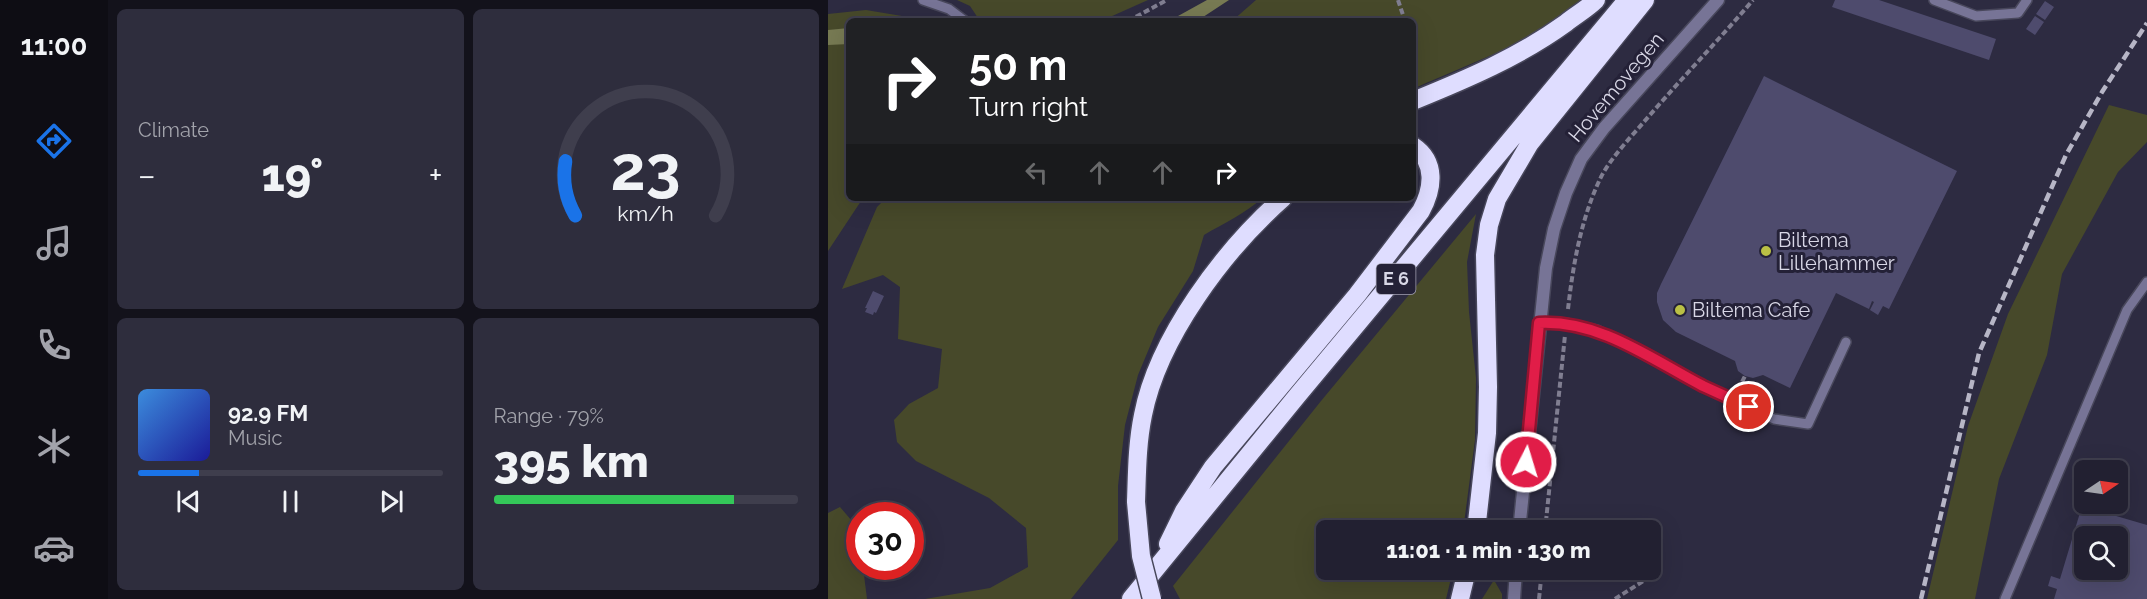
<!DOCTYPE html>
<meta charset="utf-8">
<style>
body{margin:0;font-family:Raleway,sans-serif;background:#2e2d3d;color:#f1f3f6;height:100vh;display:flex;flex-direction:column;font-size:22px;white-space:nowrap}
*{box-sizing:border-box;margin:0}
p{font-size:20px;color:#a2a3ab}
.icon{flex:none;width:33px;height:33px;fill:none;stroke:currentColor;stroke-width:2;stroke-linecap:round;stroke-linejoin:round}
.map{position:relative;flex:1;overflow:hidden}
.details{display:flex;flex-direction:column;gap:9px;padding:9px;background:#13121b;width:720px}
.details>*{flex:none}
.guide{position:absolute;left:18px;top:18px;width:570px;height:183px;border-radius:9px;box-shadow:0 6px 24px #0002,0 0 0 2px #3f3e4d;background:#202124;color:#fff;overflow:hidden}
.needle{width:39px;rotate:77deg}
.tools{position:absolute;left:1246px;top:460px;display:grid;gap:12px}
.tools a{display:grid;place-items:center;width:54px;height:54px;border-radius:9px;background:#222031;box-shadow:0 6px 24px #0002,0 0 0 2px #3f3e4d;font-size:30px}
.speed{position:absolute;left:18px;top:502px;display:flex;gap:12px;font-size:30px;font-weight:700;text-align:center}
.speed>*{display:grid;place-content:center;width:78px;height:78px;border-radius:50%;background:#222031;box-shadow:0 6px 24px #0002,0 0 0 2px #3f3e4d;line-height:1}
.speed .limit{border:9px solid #d22;background:#fff;color:#111}
.pin{position:absolute;display:grid;place-items:center;width:51px;height:51px;color:#fff;margin:-26px;border:3px solid #fff;border-radius:50%;box-shadow:0 2px 6px #0007}
.me{position:absolute;width:66px;margin:-33px;rotate:5deg;stroke-linejoin:round;filter:drop-shadow(0 0 4px #0008)}
.turn{display:flex;align-items:center;gap:21px;height:126px;padding:0 24px;font-size:27px}
.turn .icon{width:78px;height:78px;stroke-width:2.5}
.turn b{display:block;font-size:42px;line-height:51px}
.lanes{display:flex;align-items:center;height:57px;padding:0 24px;background:#0003;justify-content:center;gap:30px;direction:ltr}
.lanes .off{opacity:.35}
.big{font-size:45px;font-weight:800;line-height:1.1}
.details .widget{flex:1;display:flex;flex-direction:column;justify-content:center;gap:9px;min-width:0;padding:0 21px;border-radius:9px;background:#2e2d3d}
.details .dial{align-items:center;gap:0}
.dial svg{height:156px;overflow:visible;fill:none;stroke:#3f3e4d;stroke-width:7;stroke-linecap:round;text-anchor:middle}
.dial text{fill:#f1f3f6;stroke:none}
.song{display:flex;align-items:center;gap:18px}
.cover{width:72px;height:72px;border-radius:9px;background:linear-gradient(135deg,hsl(210 70% 55%),hsl(240 70% 35%))}
.played{height:6px;border-radius:3px;background:linear-gradient(90deg,#1a73e8 20%,#3f3e4d 20%)}
.keys{display:flex;justify-content:space-around;direction:ltr}
.heat{display:flex;justify-content:space-between;align-items:center;font-size:33px;direction:ltr}
.charge{height:9px;border-radius:4px;background:linear-gradient(90deg,#34c759 79%,#3f3e4d 0)}
.details .tiles{flex:1;display:grid;gap:9px;grid-template-columns:repeat(2,1fr)}
.trip{position:absolute;left:488px;top:520px;width:345px;height:60px;border-radius:9px;background:#222031;box-shadow:0 6px 24px #0002,0 0 0 2px #3f3e4d;font-weight:800;line-height:60px;text-align:center}
main{display:flex;flex:1;min-height:0}
.tabs{display:flex;flex-direction:column;width:108px;justify-content:space-around;align-items:center;background:#0e0d14;color:#a2a3ab}
.tabs .icon{width:42px;height:42px}
.tabs .current{color:#1a73e8}
.tabs b{font-size:27px;color:#f1f3f6}
.map>svg:first-child{display:block}
</style>
<main>
<nav class="tabs">
<b>11:00</b>
<svg class="icon current" aria-label="directions" viewBox="0 0 24 24"><path d="M12 3l9 9-9 9-9-9zM9 14v-3h6M13 9l2 2-2 2"/></svg>
<svg class="icon" aria-label="music" viewBox="0 0 24 24"><path d="M9 18V5l10-2v13"/><circle cx="6" cy="18" r="3"/><circle cx="16" cy="16" r="3"/></svg>
<svg class="icon" aria-label="phone" viewBox="0 0 24 24"><path d="M5 4h4l2 5-3 2q2 4 5 5l2-3 5 2v4C11 20 4 13 5 4z"/></svg>
<svg class="icon" aria-label="climate" viewBox="0 0 24 24"><path d="M12 3v18M4 7l16 10M4 17L20 7"/></svg>
<svg class="icon" aria-label="car" viewBox="0 0 24 24"><path d="M5 17H2v-5l4-1 3-4h7l3 4 3 1v5h-3M9 17h6M6 11h13"/><circle cx="7" cy="17" r="2"/><circle cx="17" cy="17" r="2"/></svg>
</nav>
<section class="details">
<div class="tiles">
<div class="widget"><p>Climate</p>
<div class="heat"><a>−</a><b class="big">19°</b><a>+</a></div>
</div>
<div class="widget dial"><svg viewBox="0 0 100 80">
<path d="M14 69A42 42 0 1 1 86 69"/>
<path d="M14 69A42 42 0 0 1 9 41" stroke="#1a73e8"/>
<text x="50" y="56" font-size="32" font-weight="700">23</text>
<text x="50" y="72" font-size="11">km/h</text>
</svg></div>
<div class="widget">
<div class="song"><i class="cover"></i><div><b>92.9 FM</b><p>Music</p></div></div>
<div class="played"></div>
<div class="keys"><svg class="icon" aria-label="previous" viewBox="0 0 24 24"><path d="M18 5L8 12l10 7zM5 5v14"/></svg><svg class="icon" aria-label="pause" viewBox="0 0 24 24"><path d="M8 5v14M16 5v14"/></svg><svg class="icon" aria-label="next" viewBox="0 0 24 24"><path d="M6 5l10 7-10 7zM19 5v14"/></svg></div>
</div>
<div class="widget"><p>Range · 79%</p><b class="big">395 km</b><div class="charge"></div></div>
</div>
</section>
<div class="map">
<svg width="1319" height="599" viewBox="0 0 1319 599">
<rect width="100%" height="100%" fill="#2d2b41"/>
<path fill="#47492a" d="M129 0H320L273 21H152L142 6Z
M428 0H753C712 41 638 64 585 89V21H404Z
M38 10 104 21H21V198H35L0 251V14Z
M1281 105 1319 115V142L1290 172 1234 274 1219 355 1171 479 1147 599H1099L1140 426 1180 314Z
M58 198H434C417 214 396 223 376 235L365 271 330 327 310 375 297 425 290 486V540L243 599H97L162 588 200 567 198 528 161 498 88 461 69 442 66 420 81 404 110 388 114 349 70 339 72 287 55 275 14 289 49 207Z
M648 214 639 262 641 312 648 378 647 440 635 531H498V570H625L618 599H352L345 586 493 401Z
M12 507 30 528 32 567H35L39 599H0V513Z
M666 580 674 594V599H654Z"/>
<path fill="#777a53" d="M379 0H401L369 21H341Z
M21 28V44L0 45V30Z"/>
<path fill="#4e4b6d" fill-rule="evenodd" d="M1007 0H1051L1168 39 1161 60 1004 7Z
M1217 1 1226 7 1217 20 1208 14Z
M1207 16 1216 22 1207 35 1198 29Z
M936 76 1129 171 1061 309 1055 306 1050 315 1042 310 1046 302 1044 301 1041 309 1008 293 962 388 935 375 925 378 917 376 910 371 907 361 848 332 835 320 829 302V293L833 284Z
M45 291 56 296 48 313 46 312 45 315 37 312 39 308H37Z
M1254 506 1319 525V599H1226L1229 589 1220 586 1223 576 1232 579ZM1257 537H1290V570H1257Z"/>
<g fill="none" stroke-linecap="round" stroke-linejoin="round">
<defs>
<path id="lane" d="M95 0 121 9 137 21
M1106 0 1148 16 1190 13 1199 0
M711 323H738L769 330 874 385 946 419 980 424 1018 342
M1177 599 1299 310 1319 282"/>
<path id="street" d="M691 531 718 268 726 229 738 193 753 159 776 128 890 0
M686 599 688 570"/>
<path id="highway" d="M585 101C639 79 691 57 738 23 748 15 759 9 768 0
M308 502C309 473 309 444 315 415 330 338 396 250 455 198
M648 531 659 433 660 387 657 255 661 225 669 199 702 143 817 0
M340 544 356 511 385 467 529 295 593 211C605 189 609 162 585 146
M303 599 469 396 799 0
M632 599 639 570"/>
</defs>
<use href="#lane" stroke="#48475b" stroke-width="12"/>
<use href="#street" stroke="#48475b" stroke-width="15"/>
<use href="#highway" stroke="#48475b" stroke-width="21"/>
<path stroke="#807e91" stroke-width="4" stroke-dasharray="6 3" stroke-linecap="butt" d="M570 0 577 21
M300 21 339 0
M740 309C745 265 753 218 773 177 783 158 801 139 815 123 851 81 889 42 925 0
M910 390 917 376
M717 531 737 335
M711 599 714 570
M787 599 834 569"/>
<use href="#lane" stroke="#777496" stroke-width="9"/>
<use href="#street" stroke="#777496" stroke-width="12"/>
<use href="#highway" stroke="#dfddff" stroke-width="18"/>
<path stroke="#b7b6c6" stroke-width="4.5" stroke-dasharray="9 4.5" stroke-linecap="butt" d="M1093 599 1151 353 1238 155 1274 92 1319 23"/>
<defs>
<path id="highway-bridge" d="M308 502 313 556 324 599"/>
</defs>
<use href="#highway-bridge" stroke="#48475b" stroke-width="21" stroke-linecap="butt"/>
<use href="#highway-bridge" stroke="#dfddff" stroke-width="18"/>
</g>
<g fill="none" stroke-linecap="round" stroke-linejoin="round">
<defs>
<path id="route" d="M698 462 711 323C772 320 823 359 875 386 890 393 906 400 921 407"/>
</defs>
<use href="#route" stroke="#92132f" stroke-width="15"/>
<use href="#route" stroke="#e11d48" stroke-width="10"/>
</g>
<g fill="#bac045" stroke="#242137" stroke-width="2">
<circle cx="938" cy="251" r="6"/>
<circle cx="852" cy="310" r="6"/>
</g>
<g text-anchor="middle" stroke-width="6" stroke-linejoin="round" paint-order="stroke">
<rect fill="#242137" stroke="#a2a0b2" stroke-width="1.5" x="548.5" y="264" width="39" height="30" rx="4.5"/>
<g font-size="18" font-weight="bold" fill="#d8d7e6">
<text x="568" y="285">E 6</text>
</g>
<g font-size="20" fill="#d8d7e6" stroke="#242137">
<text transform="translate(788 87) rotate(-50)" y="7">Hovemovegen</text>
</g>
<g font-size="20" fill="#d8d7e6" stroke="#242137" text-anchor="start">
<text x="950" y="247">Biltema<tspan x="950" dy="23">Lillehammer</tspan></text>
<text x="864" y="317">Biltema Cafe</text>
</g>
</g>
</svg>
<div class="tools">
<a><svg class="needle" viewBox="-14 -14 28 28"><path d="M0-13l5 13h-10z" fill="#e53935"/><path d="M0 13l5-13h-10z" fill="#a2a3ab"/></svg></a>
<a><svg class="icon" aria-label="search" viewBox="0 0 24 24"><circle cx="10" cy="10" r="6"/><path d="M15 15l6 6"/></svg></a>
</div>
<div class="speed"><div class="limit">30</div></div>
<div class="pin" style="left:921px;top:407px;background:#d93025"><svg class="icon" aria-label="arrive" viewBox="0 0 24 24"><path d="M6 21V4h12l-3 4 3 4H6"/></svg></div>
<svg class="me" style="left:698px;top:462px" viewBox="-20 -20 40 40"><circle r="17" fill="#e11d48" stroke="#fff" stroke-width="3"/><path d="M0-11L8 9 0 5-8 9z" fill="#fff"/></svg>
<div class="trip">11:01 · 1 min · 130 m</div>
<div class="guide">
<div class="turn"><svg class="icon" aria-label="right" viewBox="0 0 24 24"><path d="M7 20v-9h11M14 6l5 5-5 5"/></svg><div><b>50 m</b>Turn right</div></div>
<div class="lanes"><svg class="icon off" aria-label="left" viewBox="0 0 24 24"><path d="M17 20v-9H6M10 6l-5 5 5 5"/></svg><svg class="icon off" aria-label="ahead" viewBox="0 0 24 24"><path d="M12 20V5M6 11l6-6 6 6"/></svg><svg class="icon off" aria-label="ahead" viewBox="0 0 24 24"><path d="M12 20V5M6 11l6-6 6 6"/></svg><svg class="icon" aria-label="right" viewBox="0 0 24 24"><path d="M7 20v-9h11M14 6l5 5-5 5"/></svg></div>
</div>
</div>
</main>
